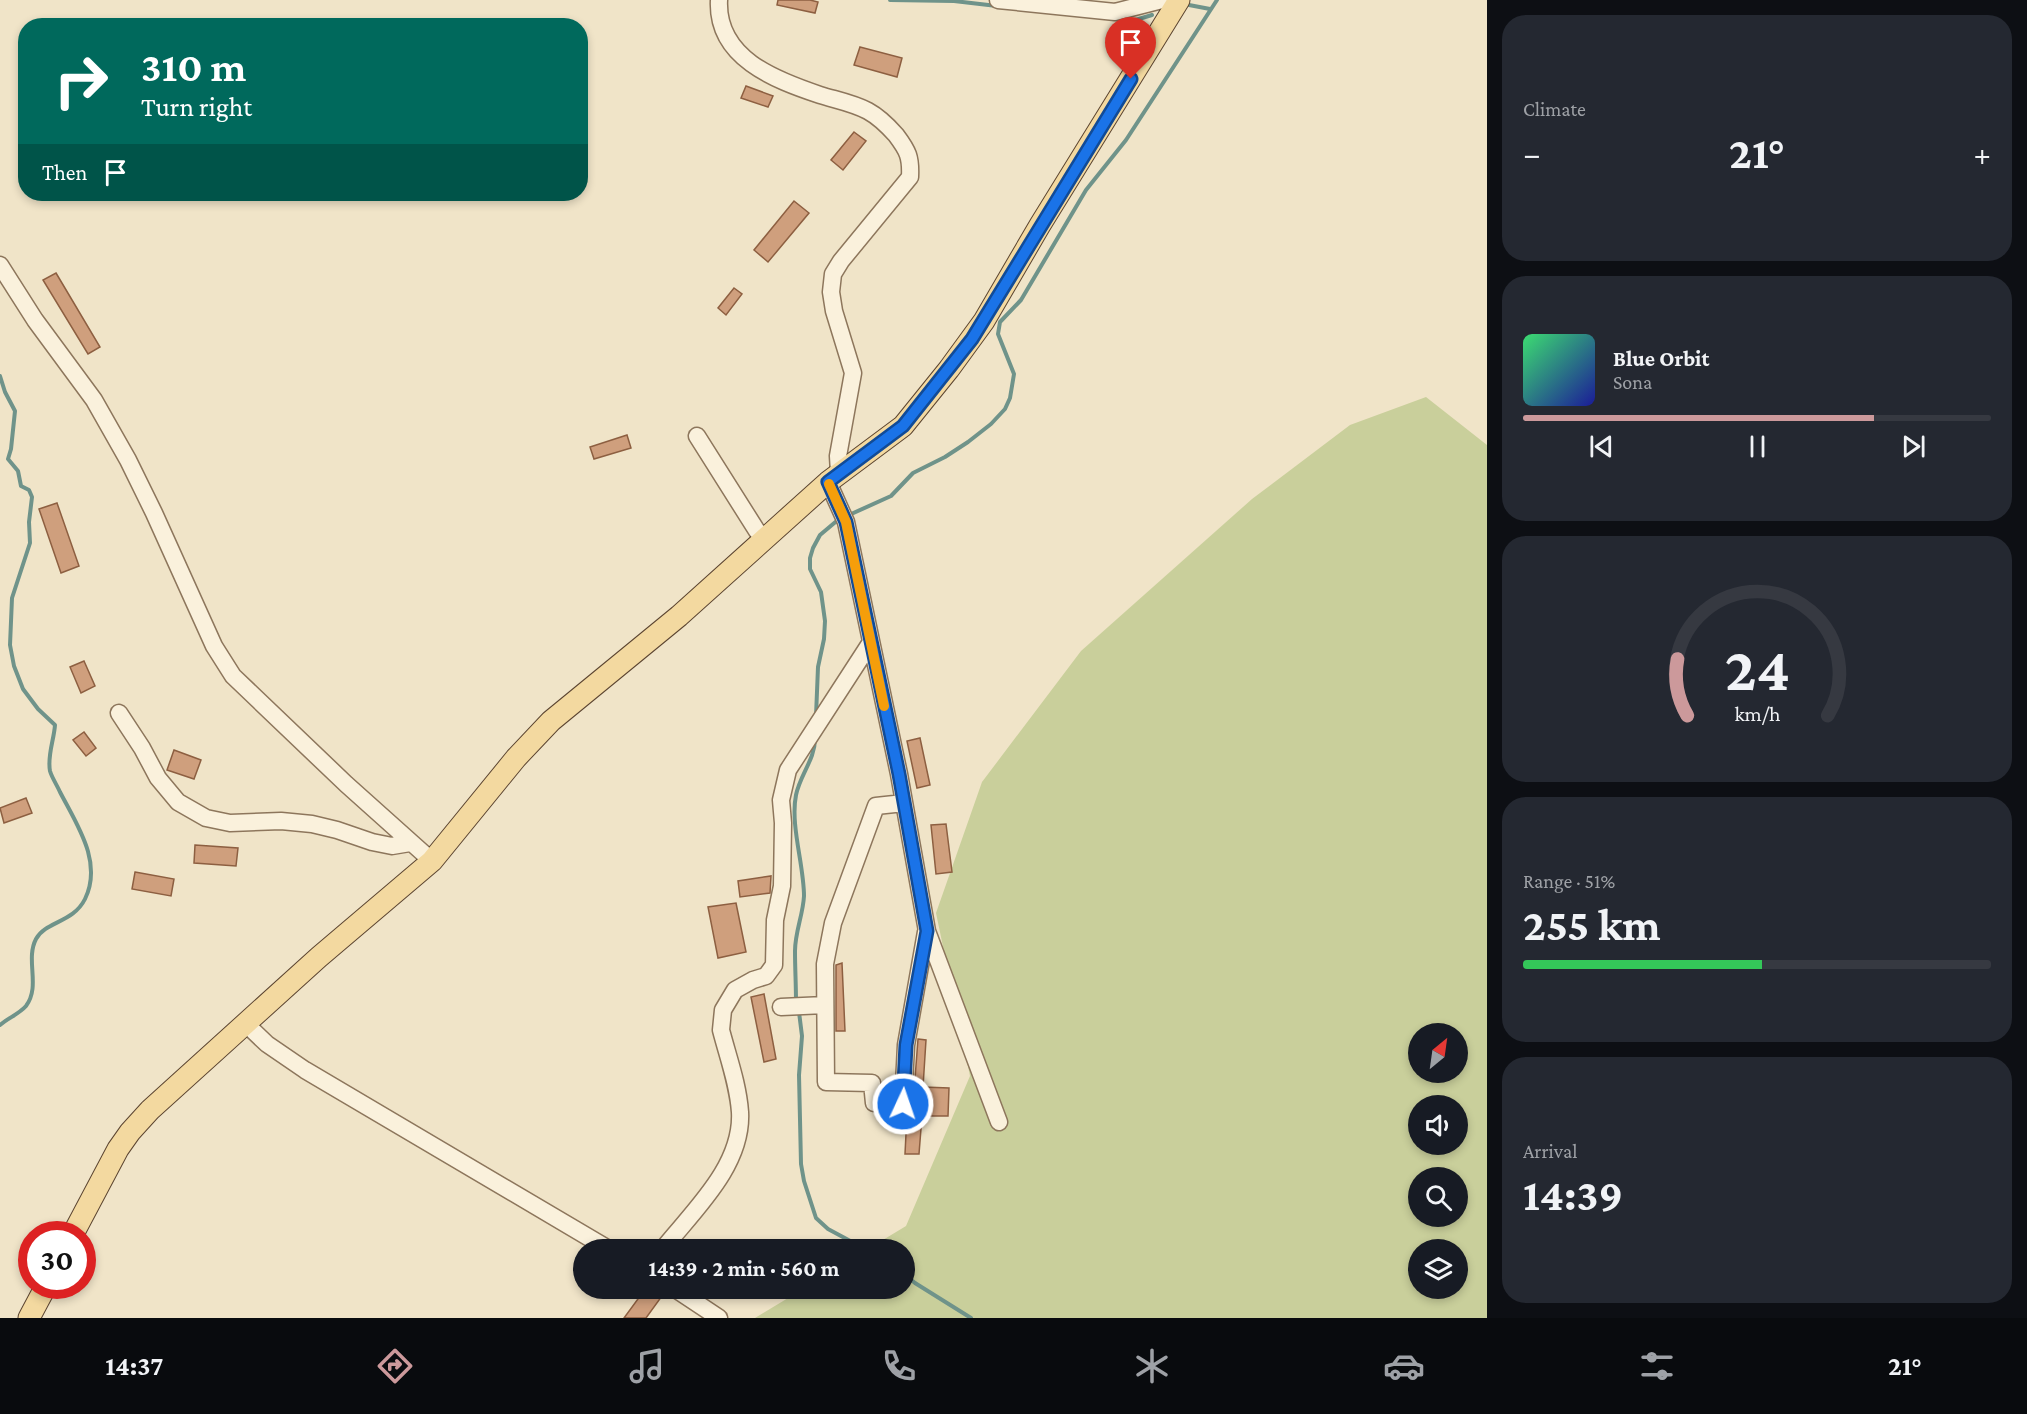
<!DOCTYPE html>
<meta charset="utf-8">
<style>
body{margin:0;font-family:"Crimson Pro",serif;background:#242831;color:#f1f3f6;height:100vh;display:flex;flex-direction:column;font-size:22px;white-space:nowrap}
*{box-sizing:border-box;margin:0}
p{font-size:20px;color:#9ea1a6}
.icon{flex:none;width:33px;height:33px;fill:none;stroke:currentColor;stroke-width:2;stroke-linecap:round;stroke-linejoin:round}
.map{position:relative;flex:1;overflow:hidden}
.drawer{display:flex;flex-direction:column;gap:15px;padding:15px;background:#0d0f14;width:540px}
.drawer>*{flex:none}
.banner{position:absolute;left:18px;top:18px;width:570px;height:183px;border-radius:24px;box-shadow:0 3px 9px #0003;background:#00695c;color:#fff;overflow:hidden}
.needle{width:39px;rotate:29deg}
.tools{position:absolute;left:1408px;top:1023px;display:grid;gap:12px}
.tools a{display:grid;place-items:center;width:60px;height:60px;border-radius:50%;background:#171b24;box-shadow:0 3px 9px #0003;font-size:30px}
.speed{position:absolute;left:18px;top:1221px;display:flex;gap:12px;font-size:30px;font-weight:700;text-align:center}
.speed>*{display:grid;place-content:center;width:78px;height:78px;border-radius:50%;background:#171b24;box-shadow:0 3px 9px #0003;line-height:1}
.speed .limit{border:9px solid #d22;background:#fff;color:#111}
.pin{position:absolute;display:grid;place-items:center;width:51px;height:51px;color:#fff;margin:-62px -26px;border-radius:50% 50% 50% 0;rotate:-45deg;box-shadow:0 0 6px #0007}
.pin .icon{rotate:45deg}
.me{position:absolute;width:66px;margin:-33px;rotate:3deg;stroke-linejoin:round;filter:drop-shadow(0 0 4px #0008)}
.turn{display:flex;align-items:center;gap:21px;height:126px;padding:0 24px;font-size:27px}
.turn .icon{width:78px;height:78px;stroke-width:2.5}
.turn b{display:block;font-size:42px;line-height:51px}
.then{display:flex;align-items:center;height:57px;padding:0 24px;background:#0003;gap:12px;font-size:22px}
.big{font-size:45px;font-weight:700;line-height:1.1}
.drawer .card{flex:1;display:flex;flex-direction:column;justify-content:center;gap:9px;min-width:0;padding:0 21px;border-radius:24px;background:#242831}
.drawer .dial{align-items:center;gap:0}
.dial svg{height:156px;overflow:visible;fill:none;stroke:#363941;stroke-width:7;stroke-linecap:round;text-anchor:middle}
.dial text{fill:#f1f3f6;stroke:none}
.song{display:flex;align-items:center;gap:18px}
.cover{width:72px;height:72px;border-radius:9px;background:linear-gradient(135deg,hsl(140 70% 55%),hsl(240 70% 35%))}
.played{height:6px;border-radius:3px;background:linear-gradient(90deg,#cc999b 75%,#363941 75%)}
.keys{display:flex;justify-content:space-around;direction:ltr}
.heat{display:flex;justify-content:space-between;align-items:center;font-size:33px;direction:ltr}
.charge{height:9px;border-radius:4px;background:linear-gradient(90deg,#34c759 51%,#363941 0)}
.trip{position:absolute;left:573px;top:1239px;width:342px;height:60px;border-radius:30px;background:#171b24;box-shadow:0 3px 9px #0003;font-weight:700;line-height:60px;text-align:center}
.menu{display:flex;height:96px;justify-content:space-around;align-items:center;background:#090b0e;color:#9ea1a6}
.menu .icon{width:42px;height:42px}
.menu .current{color:#cc999b}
.menu b{font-size:27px;color:#f1f3f6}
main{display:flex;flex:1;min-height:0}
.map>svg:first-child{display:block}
</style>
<main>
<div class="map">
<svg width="1487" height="1318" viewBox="0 0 1487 1318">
<rect width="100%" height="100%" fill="#f0e4c8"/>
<path fill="#c9cf9b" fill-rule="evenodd" d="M1426 397 1487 445V1318H755L803 1289 904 1288V1250L868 1249 906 1226 970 1076 936 913 982 782 1081 651 1252 499 1350 425ZM1419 1034H1458V1072H1419ZM1419 1106H1458V1144H1419ZM1419 1178H1458V1216H1419ZM1419 1250H1458V1288H1419Z"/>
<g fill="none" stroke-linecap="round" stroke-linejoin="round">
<path stroke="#6f938a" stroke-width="4" d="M890 0 954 1 997 6
M1189 5 1210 9
M1115 19 1132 21 1152 15
M0 376 5 392 15 411 11 449 8 459 18 471 21 486 29 490 32 497 29 522 30 543 12 598 10 645 14 666 23 689 38 709 55 725C54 740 47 756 50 771 52 778 57 785 60 792 77 825 103 862 85 899 73 923 46 921 36 939 25 960 41 986 26 1006 19 1014 8 1018 0 1025
M849 515 891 496 913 473 945 457 968 442 991 424 1005 409 1010 398 1014 374 998 334 1000 322 1021 300 1086 190 1126 140 1217 0
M816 716 818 667 824 639 825 621 821 592 810 569V558L813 548 820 535 839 519
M796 1002C796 985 795 968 795 951 795 932 803 915 804 896 804 865 790 825 796 795 800 775 815 759 815 739
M799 1012 802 1036 799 1075 801 1164 804 1181 816 1218 828 1229 867 1250
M904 1274 915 1283 971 1318"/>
</g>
<path fill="#cf9f7d" stroke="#8d5f41" stroke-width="1.5" d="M778 0H810L818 2 815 13 777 5Z
M860 47 902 58 897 77 854 65Z
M746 86 773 96 768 107 741 98Z
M854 132 866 141 843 170 831 160Z
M794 201 809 213 768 262 754 250Z
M56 273 100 347 88 354 43 280Z
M734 288 742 294 726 315 718 308Z
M627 435 631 448 594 459 590 447Z
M57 503 79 566 61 573 39 509Z
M84 661 95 686 81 693 70 667Z
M84 732 96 748 86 756 73 740Z
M920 738 930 785 917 788 907 741Z
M174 750 201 760 194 779 167 770Z
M26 798 32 813 4 823 0 808Z
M946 824 952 872 936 874 931 825Z
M195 845 238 848 236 866 194 863Z
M135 872 174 879 171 896 132 889Z
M771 876 770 893 740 897 738 881Z
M736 903 746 952 718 958 708 907Z
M842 963 845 1031H836V965Z
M764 994 776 1059 764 1062 751 997Z
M918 1039 926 1040 923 1087 949 1088 948 1116H922L919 1154H905L907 1114 911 1110 913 1105Z
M646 1288H652L662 1296 646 1318H624Z"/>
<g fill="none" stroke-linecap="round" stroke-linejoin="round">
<defs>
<path id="minor" d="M719 0C716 58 775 80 820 95 836 100 853 103 868 111 879 117 888 126 896 135 908 151 911 157 910 177L841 261 833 274 831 292 834 311 853 373 838 456 839 473
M998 0 1115 12 1162 0
M0 265 35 320 94 400 128 460 154 513 214 646 233 676 346 784 432 861
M697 436 757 531 766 537
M828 482 846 522 899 774 927 931 999 1122
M119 713 142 748 158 778 178 802 206 818 230 823 281 821 312 824 337 830 372 842 392 846 410 843
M904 803 876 806 833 923 825 964 826 1082 872 1083 874 1103 903 1104 906 1045 926 932
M781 1007 825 1005
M245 1023 267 1044 305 1070 610 1250
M662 1250C693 1211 743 1166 740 1112 738 1084 728 1057 721 1030L723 1010 735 990 753 980 766 976 774 965 775 920 782 886 783 823 781 800 788 770 871 642
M674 1288 719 1318"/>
<path id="major" d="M73 1234 118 1149 130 1132 150 1110 319 957 432 861 516 758 551 721 679 616 828 482 903 426 949 369 984 321 1040 225 1179 0
M29 1318 46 1286"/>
</defs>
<use href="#minor" stroke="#8d765c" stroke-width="19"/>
<use href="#major" stroke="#5b4430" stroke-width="23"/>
<use href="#minor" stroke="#faf1dc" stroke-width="16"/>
<use href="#major" stroke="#f3d9a0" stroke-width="21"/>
</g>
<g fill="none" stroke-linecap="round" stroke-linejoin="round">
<defs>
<path id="route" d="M903 1104 906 1045 927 931 899 774 846 522 828 482 903 426 972 339 1131 79"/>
</defs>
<use href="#route" stroke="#114b97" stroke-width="15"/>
<use href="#route" stroke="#1a73e8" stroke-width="10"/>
<path stroke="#f59e0b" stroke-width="10" d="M829 484 846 522 884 706"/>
</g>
</svg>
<div class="tools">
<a><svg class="needle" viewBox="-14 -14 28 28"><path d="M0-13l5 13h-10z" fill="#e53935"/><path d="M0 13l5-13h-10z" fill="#9ea1a6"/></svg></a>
<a><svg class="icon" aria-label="sound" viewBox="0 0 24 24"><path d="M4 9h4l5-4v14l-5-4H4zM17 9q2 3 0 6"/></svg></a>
<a><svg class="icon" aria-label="search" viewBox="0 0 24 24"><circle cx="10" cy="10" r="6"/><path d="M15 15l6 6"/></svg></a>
<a><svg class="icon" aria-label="layers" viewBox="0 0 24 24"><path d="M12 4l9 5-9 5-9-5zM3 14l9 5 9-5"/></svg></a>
</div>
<div class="speed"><div class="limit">30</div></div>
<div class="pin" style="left:1131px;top:79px;background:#d93025"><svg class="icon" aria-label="arrive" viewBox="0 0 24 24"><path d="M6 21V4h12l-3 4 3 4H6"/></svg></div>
<svg class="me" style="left:903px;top:1104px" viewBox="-20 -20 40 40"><circle r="17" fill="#1a73e8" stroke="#fff" stroke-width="3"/><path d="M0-11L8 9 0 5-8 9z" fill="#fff"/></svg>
<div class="trip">14:39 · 2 min · 560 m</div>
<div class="banner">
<div class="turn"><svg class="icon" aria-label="right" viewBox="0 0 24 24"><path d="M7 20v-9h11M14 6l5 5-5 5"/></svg><div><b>310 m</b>Turn right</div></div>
<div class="then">Then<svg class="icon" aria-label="arrive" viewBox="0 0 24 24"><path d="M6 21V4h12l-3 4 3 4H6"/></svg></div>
</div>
</div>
<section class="drawer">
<div class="card"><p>Climate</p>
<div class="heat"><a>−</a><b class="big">21°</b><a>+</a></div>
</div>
<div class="card">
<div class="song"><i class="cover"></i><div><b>Blue Orbit</b><p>Sona</p></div></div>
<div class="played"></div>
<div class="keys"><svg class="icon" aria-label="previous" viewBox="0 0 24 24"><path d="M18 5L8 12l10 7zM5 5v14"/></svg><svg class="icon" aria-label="pause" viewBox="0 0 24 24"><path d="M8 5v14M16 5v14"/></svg><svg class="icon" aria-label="next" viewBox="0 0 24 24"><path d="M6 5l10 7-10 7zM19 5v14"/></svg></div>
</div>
<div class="card dial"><svg viewBox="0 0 100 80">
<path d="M14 69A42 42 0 1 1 86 69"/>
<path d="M14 69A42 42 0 0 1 9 40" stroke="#cc999b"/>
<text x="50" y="56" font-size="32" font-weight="700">24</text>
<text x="50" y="72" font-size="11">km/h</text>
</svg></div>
<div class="card"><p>Range · 51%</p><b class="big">255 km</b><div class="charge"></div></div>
<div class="card"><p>Arrival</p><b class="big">14:39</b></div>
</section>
</main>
<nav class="menu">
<b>14:37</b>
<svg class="icon current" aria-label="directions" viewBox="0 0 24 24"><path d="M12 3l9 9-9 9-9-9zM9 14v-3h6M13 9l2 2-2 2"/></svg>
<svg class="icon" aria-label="music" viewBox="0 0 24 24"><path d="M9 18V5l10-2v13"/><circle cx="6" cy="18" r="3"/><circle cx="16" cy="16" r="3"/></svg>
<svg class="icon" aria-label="phone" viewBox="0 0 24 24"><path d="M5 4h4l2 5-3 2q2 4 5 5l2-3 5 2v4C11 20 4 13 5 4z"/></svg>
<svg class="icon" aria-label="climate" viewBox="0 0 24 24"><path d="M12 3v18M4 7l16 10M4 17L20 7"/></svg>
<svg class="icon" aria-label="car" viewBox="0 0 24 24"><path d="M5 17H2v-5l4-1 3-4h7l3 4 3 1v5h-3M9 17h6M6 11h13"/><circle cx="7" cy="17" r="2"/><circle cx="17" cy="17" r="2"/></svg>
<svg class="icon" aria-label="filters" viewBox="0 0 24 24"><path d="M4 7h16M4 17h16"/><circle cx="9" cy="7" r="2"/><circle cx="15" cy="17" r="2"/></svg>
<b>21°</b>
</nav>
